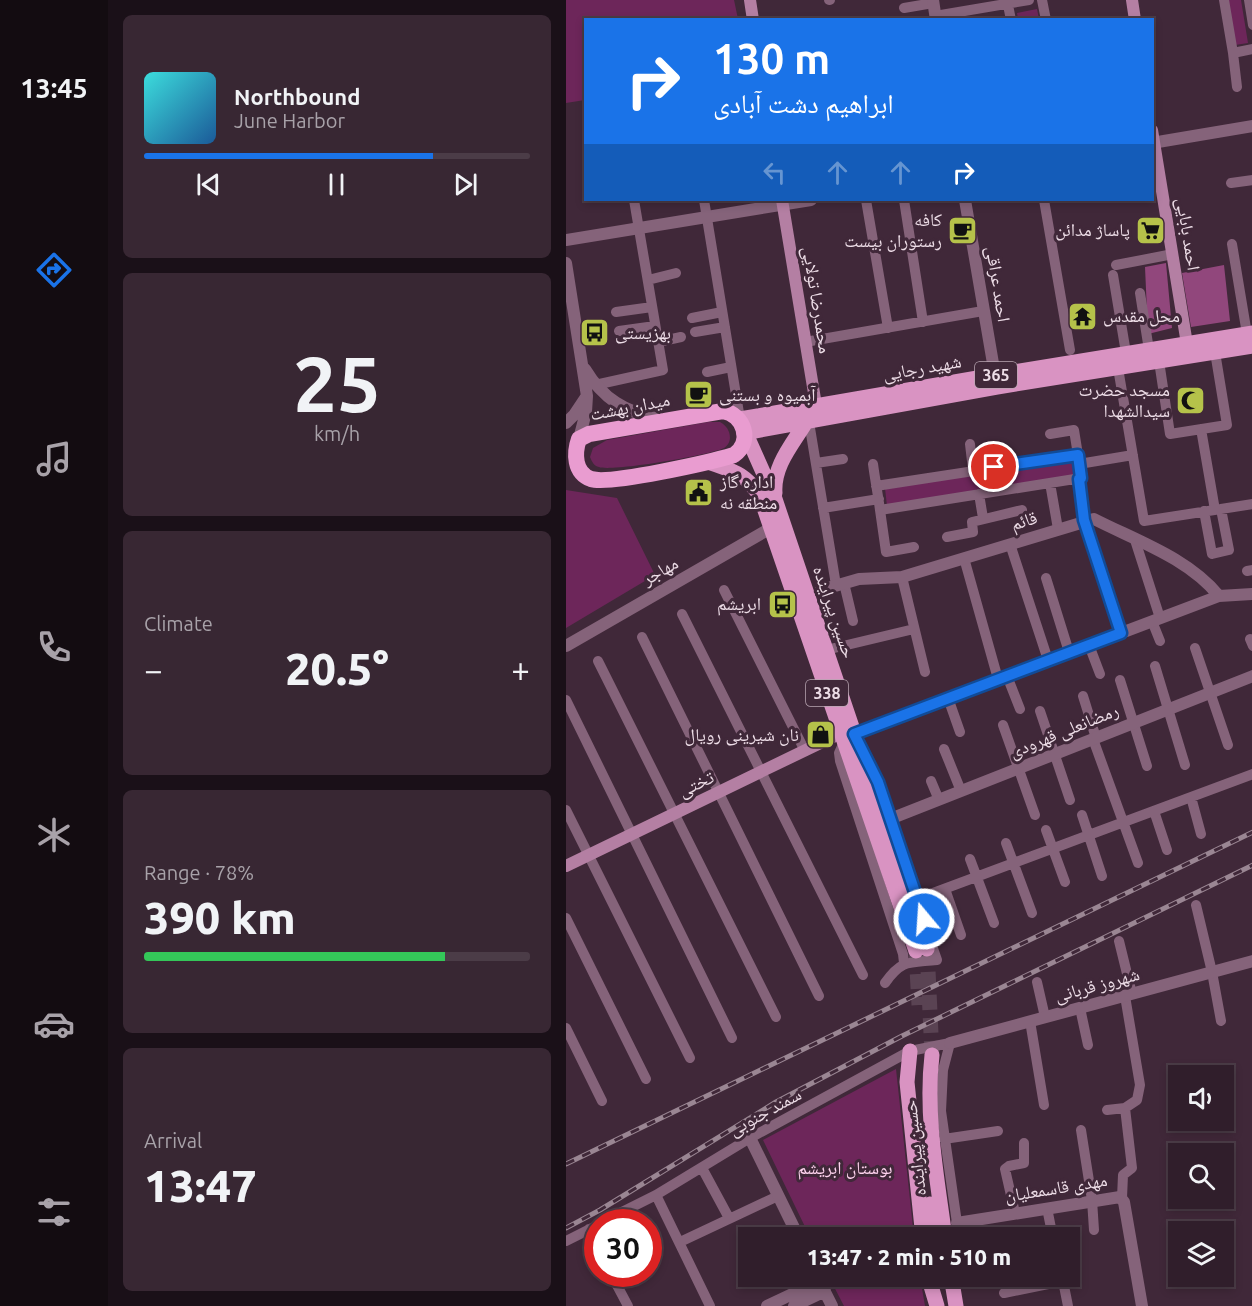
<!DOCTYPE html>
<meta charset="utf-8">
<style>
body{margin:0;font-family:Ubuntu,"Noto Naskh Arabic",sans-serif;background:#382733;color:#f1f3f6;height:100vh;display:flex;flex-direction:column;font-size:22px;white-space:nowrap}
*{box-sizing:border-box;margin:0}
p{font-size:20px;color:#a8a2a9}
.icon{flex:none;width:33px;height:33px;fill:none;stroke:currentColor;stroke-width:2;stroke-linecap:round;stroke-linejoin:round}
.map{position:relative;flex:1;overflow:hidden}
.panel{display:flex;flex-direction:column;gap:15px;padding:15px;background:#1a1018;width:458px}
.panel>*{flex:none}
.hud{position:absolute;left:18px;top:18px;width:570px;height:183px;border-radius:0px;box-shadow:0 3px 9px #0003,0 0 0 2px #4b3c47;background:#1a73e8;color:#fff;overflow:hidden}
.controls{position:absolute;left:602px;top:1065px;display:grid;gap:12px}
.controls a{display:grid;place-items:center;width:66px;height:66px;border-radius:0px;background:#301e2b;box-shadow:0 3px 9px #0003,0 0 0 2px #4b3c47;font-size:30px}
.speed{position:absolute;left:18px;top:1209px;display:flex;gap:12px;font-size:30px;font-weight:700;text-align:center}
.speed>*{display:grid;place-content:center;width:78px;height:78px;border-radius:50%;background:#301e2b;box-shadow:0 3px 9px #0003,0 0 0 2px #4b3c47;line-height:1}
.speed .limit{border:9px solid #d22;background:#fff;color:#111}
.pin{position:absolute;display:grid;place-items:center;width:51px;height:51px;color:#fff;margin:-26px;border:3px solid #fff;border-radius:50%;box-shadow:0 2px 6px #0007}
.me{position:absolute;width:66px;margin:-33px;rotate:342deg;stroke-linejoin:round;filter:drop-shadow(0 0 4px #0008)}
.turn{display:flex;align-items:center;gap:21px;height:126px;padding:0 30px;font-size:27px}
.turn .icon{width:78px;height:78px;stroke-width:2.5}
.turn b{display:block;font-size:42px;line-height:51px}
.lanes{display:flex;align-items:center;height:57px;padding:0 30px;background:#0003;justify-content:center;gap:30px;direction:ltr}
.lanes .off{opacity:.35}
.big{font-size:45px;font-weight:800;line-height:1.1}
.panel .card{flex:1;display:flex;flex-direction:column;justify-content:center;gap:9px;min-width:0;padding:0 21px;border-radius:9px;background:#382733}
.panel .dial{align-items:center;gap:0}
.dial b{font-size:78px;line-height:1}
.song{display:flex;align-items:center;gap:18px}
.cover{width:72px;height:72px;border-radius:9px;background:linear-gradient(135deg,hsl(180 70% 55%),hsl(210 70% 35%))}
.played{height:6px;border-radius:3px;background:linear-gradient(90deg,#1a73e8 75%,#4b3c47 75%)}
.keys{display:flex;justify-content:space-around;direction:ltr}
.heat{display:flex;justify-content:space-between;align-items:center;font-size:33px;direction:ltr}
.charge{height:9px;border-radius:4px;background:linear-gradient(90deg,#34c759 78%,#4b3c47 0)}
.trip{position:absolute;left:172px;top:1227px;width:342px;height:60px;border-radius:0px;background:#301e2b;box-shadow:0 3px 9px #0003,0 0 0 2px #4b3c47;font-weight:800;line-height:60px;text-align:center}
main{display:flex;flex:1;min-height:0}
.tab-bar{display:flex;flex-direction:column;width:108px;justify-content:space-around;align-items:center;background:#130c11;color:#a8a2a9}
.tab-bar .icon{width:42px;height:42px}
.tab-bar .current{color:#1a73e8}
.tab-bar b{font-size:27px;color:#f1f3f6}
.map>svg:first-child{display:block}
</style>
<main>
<nav class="tab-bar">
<b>13:45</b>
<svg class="icon current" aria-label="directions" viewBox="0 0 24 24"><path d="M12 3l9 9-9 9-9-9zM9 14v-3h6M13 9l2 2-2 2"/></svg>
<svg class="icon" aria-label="music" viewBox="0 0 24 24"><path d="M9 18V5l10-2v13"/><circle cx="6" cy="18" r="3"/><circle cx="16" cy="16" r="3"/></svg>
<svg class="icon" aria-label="phone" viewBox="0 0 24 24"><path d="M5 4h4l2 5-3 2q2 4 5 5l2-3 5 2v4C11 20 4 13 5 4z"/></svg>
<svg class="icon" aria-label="climate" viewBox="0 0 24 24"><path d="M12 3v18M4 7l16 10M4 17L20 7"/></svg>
<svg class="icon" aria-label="car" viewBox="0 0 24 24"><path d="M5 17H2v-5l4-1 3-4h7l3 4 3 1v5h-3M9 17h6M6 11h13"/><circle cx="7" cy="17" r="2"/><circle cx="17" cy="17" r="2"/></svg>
<svg class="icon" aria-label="filters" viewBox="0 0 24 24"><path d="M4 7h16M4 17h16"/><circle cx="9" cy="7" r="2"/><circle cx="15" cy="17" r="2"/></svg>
</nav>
<section class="panel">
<div class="card">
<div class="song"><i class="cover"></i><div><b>Northbound</b><p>June Harbor</p></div></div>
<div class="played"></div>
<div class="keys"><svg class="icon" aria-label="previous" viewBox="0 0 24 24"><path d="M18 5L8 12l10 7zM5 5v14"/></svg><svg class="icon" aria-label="pause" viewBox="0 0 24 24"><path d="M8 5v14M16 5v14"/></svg><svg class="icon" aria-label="next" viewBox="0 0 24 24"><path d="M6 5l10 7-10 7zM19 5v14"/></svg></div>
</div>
<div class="card dial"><b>25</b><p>km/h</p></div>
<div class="card"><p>Climate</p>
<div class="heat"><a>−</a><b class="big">20.5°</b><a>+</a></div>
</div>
<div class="card"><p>Range · 78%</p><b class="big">390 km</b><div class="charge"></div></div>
<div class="card"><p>Arrival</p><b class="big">13:47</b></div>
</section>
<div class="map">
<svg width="687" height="1306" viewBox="0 0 687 1306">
<rect width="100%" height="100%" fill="#402839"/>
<path fill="#6d265a" d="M0 0H168L172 19 20 20 19 100 0 103Z
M661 0H675L682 43 669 45Z
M471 9 473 19H452L451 13Z
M142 422H154C158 424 161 427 163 432 165 438 164 444 158 448 145 455 45 472 33 467 28 466 26 462 24 457L27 448 41 440Z
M506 460 509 477 321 506 319 488Z
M0 490 51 498 89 575 0 628Z
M330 1069 348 1237H244L197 1140Z
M263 1277H354L359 1306H278Z"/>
<path fill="#91477c" d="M600 263 606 328 582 334 579 267Z
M658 265 664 321 625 327 616 273Z"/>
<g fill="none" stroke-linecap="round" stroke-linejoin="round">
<path stroke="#5a4353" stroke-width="15" stroke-dasharray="15 8" stroke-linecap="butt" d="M361 949 366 1055
M350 951 353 1005"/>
<path stroke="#85637a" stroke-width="10" d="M263 0H264
M441 0 445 20
M476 0 480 20
M658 0 667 53 687 49
M683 0 687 25
M338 8 367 3
M369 16 463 0
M667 53 671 87
M665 183 687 180
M138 200 174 419
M300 200 322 328
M338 200 357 322
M478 200 504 350
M666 244 681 334
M550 265 607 254
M547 275 560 353
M82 280 110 273
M574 293 583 350
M50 312 86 307
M126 318 156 312
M53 331 89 326
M129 332 159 327
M92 342 115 337
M239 342 417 311
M593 361 604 434 661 425 649 352
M552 368 578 521 687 504
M141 372 165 367
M29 385 97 370 68 200
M243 422 270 585
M635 429 649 510
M484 434 508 430 512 455
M404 444 407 470
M250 463 277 459
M307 464C309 479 312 495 314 510L515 478 512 455 310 486
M513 464 567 455
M513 479 518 520 555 633
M484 483 492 529
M413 494 417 518
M257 508 313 499
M314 510 320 552 348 547
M638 511 646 554 663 550 655 509
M381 537 407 532 406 522 456 510
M569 540 594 618
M444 544 482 660
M398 558 432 679
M681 571 687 570
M336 577 359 672
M480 578 503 652
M278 583 287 621
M158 590 239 751
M116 614 297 975
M586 621 594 641
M76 637 253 996
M684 639 687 646
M523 645 534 674
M629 648 662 745
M260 650 348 629
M32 661 210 1017
M589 666 619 765
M441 676 454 709
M554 680 581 766
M517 696 530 738
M382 698 394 732
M0 700 166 1038
M474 711 504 800
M437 725 469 815
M527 739 572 863
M278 742 273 753 274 761 337 954 338 963
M378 749 395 791
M365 781 373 800
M625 797 635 834
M0 810 124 1058
M588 811 601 850
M516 815 536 876
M480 830 499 882
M440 843 466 913
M404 859 428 923
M379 889 395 935
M351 899 687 774
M630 905 646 972 655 1021
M0 918 80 1079
M553 941 566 994
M471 982 479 1017
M319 983C336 959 343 963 371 960L364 940
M514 1008 522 1045
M464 1021 478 1105
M0 1028 36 1101
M541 1110 559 1108
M515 1130 526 1200 528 1230
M378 1139 432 1131
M136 1168 163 1218
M90 1195 144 1306
M556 1198 557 1175 566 1168 559 1108 571 1100 574 1085 559 996
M481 1208 487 1238
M449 1213 439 1169 443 1166 458 1163V1143
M36 1222 90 1195 184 1138 344 1051 384 1043 377 1070 375 1111 391 1223
M23 1229 32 1246
M0 1241 32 1225
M114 1242 212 1196
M45 1274 62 1306
M496 1276 502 1306
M438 1293 497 1281"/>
<path stroke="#85637a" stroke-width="12" d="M367 0 370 20
M586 143 687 126
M399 200 429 375
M0 240 245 200
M0 263 21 396 20 412 13 439
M19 369C37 399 59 412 93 419
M0 423 8 415 20 397
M255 590 293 579 336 577 528 519C571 541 622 558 653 596
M0 646 205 528
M288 734 653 596 687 594
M324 819 687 676
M384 1043 687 961
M184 1138 233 1238
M391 1223 554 1197 558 1202 576 1306
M256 1286 266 1306
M201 1306 254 1281
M228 1306 259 1291"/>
<path stroke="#b47fa3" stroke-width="12" d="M184 0 187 20
M566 0 569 20
M586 130 621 344
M216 200 250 405
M0 866 275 733"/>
<path stroke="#d993c2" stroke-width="15" d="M174 419 429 375 687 333
M177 427 209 499 361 949
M178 433 431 387 687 346
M142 462C167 471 179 473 194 496L350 951
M209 493C207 466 226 445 240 422
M344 1051 341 1082 357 1238
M366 1055C359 1115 371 1177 379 1238
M364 1204 368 1238
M362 1276 371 1306
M385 1276 390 1306"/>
<path stroke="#e99cd0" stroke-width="16" d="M157 411C178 414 187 442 168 455 145 462 44 485 25 479 8 473 8 453 13 439L23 434Z"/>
<defs>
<path id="rail" d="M0 1164 687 832
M0 1228 34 1210 210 1102 336 1036 687 865"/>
</defs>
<use href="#rail" stroke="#9a8693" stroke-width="5"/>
<use href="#rail" stroke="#402839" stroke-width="3" stroke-dasharray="9" stroke-linecap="butt"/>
</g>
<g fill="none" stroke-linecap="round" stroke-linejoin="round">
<defs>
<path id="route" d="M358 919 312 782 288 734 555 633 518 520 513 479 515 478 512 455 428 467"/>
</defs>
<use href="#route" stroke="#114b97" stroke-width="15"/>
<use href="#route" stroke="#1a73e8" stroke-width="10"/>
</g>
<defs>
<symbol id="cafe-square" viewBox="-11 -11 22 22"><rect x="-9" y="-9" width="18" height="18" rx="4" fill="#b5c24a" stroke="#402839"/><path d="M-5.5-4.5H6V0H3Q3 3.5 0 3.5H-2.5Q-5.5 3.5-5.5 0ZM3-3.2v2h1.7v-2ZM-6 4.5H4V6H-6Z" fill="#111"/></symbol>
<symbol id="supermarket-square" viewBox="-11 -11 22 22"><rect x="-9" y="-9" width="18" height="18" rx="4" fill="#b5c24a" stroke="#402839"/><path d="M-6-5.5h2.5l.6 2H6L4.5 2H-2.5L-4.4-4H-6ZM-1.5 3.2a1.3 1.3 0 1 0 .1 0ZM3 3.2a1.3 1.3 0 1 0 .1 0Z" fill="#111"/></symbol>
<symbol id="temple-square" viewBox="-11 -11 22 22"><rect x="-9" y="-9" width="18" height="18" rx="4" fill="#b5c24a" stroke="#402839"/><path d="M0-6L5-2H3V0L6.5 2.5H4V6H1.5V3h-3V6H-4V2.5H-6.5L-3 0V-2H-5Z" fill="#111"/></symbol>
<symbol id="bus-square" viewBox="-11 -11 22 22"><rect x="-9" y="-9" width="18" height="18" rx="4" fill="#b5c24a" stroke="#402839"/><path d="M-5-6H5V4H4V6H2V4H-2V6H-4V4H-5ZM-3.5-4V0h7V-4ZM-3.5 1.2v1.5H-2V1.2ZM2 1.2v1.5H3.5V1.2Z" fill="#111"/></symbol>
<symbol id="mosque-square" viewBox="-11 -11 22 22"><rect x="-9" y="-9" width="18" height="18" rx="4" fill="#b5c24a" stroke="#402839"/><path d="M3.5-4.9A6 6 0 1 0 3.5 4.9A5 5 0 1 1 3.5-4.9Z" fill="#111"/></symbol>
<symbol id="civic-square" viewBox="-11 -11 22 22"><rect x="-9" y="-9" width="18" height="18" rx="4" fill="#b5c24a" stroke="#402839"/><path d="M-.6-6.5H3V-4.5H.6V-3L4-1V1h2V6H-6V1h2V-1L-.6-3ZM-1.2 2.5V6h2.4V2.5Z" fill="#111"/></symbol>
<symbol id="shop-square" viewBox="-11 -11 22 22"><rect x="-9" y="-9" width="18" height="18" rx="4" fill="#b5c24a" stroke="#402839"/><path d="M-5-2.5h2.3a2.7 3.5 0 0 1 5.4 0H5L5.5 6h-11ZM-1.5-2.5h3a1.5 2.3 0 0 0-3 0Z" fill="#111"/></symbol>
</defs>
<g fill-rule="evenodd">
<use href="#cafe-square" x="380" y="214" width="33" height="33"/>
<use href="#supermarket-square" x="568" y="214" width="33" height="33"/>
<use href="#temple-square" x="500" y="300" width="33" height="33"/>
<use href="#bus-square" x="12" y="316" width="33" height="33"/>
<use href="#cafe-square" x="116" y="378" width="33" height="33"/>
<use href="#mosque-square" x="608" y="384" width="33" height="33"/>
<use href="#civic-square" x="116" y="476" width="33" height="33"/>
<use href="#bus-square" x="200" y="588" width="33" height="33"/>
<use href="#shop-square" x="238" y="718" width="33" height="33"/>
</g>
<g text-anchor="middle" stroke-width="6" stroke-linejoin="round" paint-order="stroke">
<g fill="#402839" stroke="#b9a7b3" stroke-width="1.5">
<rect x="409" y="362" width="42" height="26" rx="4.5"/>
<rect x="240" y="680" width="42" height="26" rx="4.5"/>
</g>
<g font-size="16" font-weight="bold" fill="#eddde7">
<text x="430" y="381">365</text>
<text x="261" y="699">338</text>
</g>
<g font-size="18" fill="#eddde7" stroke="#402839" text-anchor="end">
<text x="376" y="226">کافه<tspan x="376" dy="21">رستوران بیست</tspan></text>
<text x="564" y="236">پاساژ مدائن</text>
<text x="537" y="322" text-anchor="start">محل مقدس</text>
<text x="49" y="339" text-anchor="start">بهزیستی</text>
<text x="604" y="396">مسجد حضرت<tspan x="604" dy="21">سیدالشهدا</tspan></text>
<text x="153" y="401" text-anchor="start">آبمیوه و بستنی</text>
<text x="154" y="488" text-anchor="start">اداره گاز<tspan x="154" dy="21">منطقه نه</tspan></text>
<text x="195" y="610">ابریشم</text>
<text x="233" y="741">نان شیرینی رویال</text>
</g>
<g font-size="18" fill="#eddde7" stroke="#402839">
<text transform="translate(622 234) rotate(81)" y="6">احمد بابایی</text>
<text transform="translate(432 284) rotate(81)" y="6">احمد عراقی</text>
<text transform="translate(251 300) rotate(81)" y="6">محمدرضا تولایی</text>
<text transform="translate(356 368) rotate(-10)" y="6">شهید رجایی</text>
<text transform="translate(64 407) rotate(-11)" y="6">میدان بهشت</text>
<text transform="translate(458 521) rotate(-18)" y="6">قائم</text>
<text transform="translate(94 571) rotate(-30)" y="6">مهاجر</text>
<text transform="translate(268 612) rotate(71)" y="6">حسین پیراینده</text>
<text transform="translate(498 731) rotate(-22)" y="6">رمضانعلی قهرودی</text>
<text transform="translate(130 784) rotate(-26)" y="6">تختی</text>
<text transform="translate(531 985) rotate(-15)" y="6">شهروز قربانی</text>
<text transform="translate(199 1112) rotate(-29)" y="6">سمند جنوبی</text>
<text transform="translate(349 1148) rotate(-96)" y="6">حسین پیراینده</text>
<text transform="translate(490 1188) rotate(-9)" y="6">مهدی قاسمعلیان</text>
</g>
<g font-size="18" fill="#ffd3ef" stroke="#402839">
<text x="279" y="1174">بوستان ابریشم</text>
</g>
</g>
</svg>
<div class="controls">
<a><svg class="icon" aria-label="sound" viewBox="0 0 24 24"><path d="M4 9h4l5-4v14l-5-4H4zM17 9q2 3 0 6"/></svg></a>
<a><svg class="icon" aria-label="search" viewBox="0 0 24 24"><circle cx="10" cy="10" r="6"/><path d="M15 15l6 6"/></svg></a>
<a><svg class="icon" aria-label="layers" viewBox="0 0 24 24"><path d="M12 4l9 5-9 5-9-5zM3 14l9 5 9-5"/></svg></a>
</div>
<div class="speed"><div class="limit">30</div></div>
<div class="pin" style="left:428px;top:467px;background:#d93025"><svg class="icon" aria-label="arrive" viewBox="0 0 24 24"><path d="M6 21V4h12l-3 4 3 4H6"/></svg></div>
<svg class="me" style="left:358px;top:919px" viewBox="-20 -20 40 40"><circle r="17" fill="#1a73e8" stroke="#fff" stroke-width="3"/><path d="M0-11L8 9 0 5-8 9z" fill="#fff"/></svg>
<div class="trip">13:47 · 2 min · 510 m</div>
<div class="hud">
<div class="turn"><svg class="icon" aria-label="right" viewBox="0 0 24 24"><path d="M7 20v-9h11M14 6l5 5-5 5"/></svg><div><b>130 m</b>ابراهیم دشت آبادی</div></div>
<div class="lanes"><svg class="icon off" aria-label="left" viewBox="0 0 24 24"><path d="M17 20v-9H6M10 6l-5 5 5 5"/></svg><svg class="icon off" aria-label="ahead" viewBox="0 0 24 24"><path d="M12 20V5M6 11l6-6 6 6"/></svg><svg class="icon off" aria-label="ahead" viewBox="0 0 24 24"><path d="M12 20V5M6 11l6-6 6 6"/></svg><svg class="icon" aria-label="right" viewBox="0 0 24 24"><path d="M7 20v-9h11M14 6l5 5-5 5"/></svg></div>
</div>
</div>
</main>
